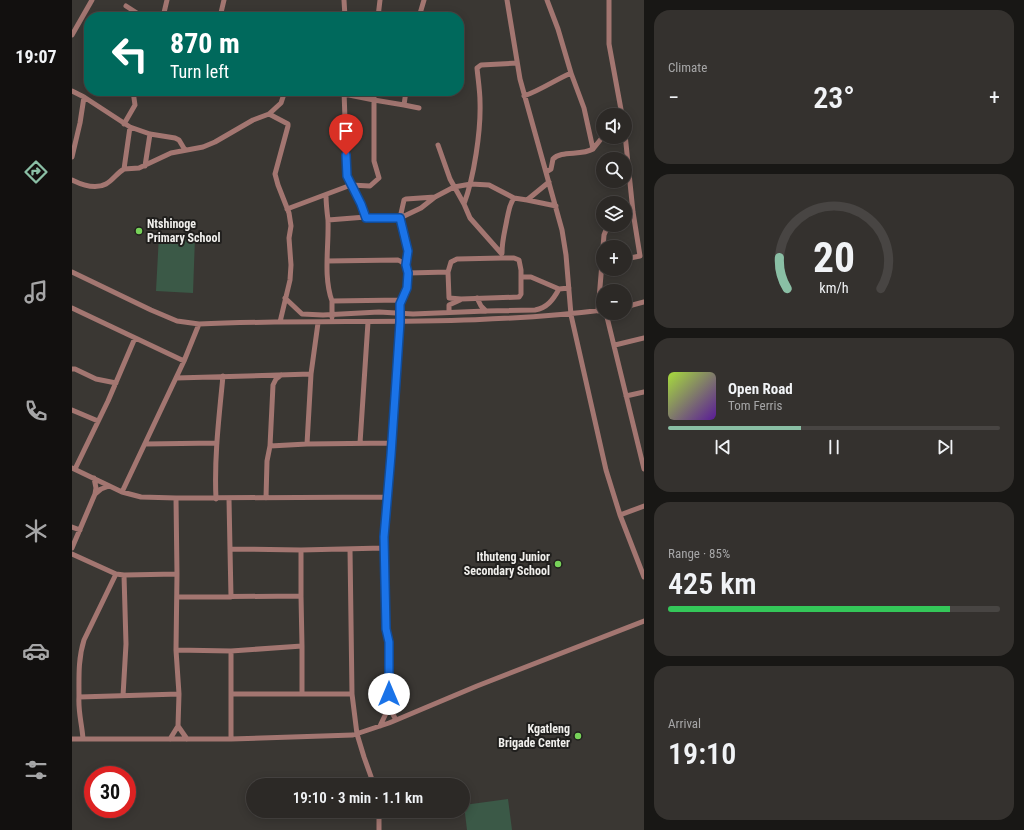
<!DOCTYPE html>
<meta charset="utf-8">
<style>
body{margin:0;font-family:"Roboto Condensed",sans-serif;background:#34312e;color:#f1f3f6;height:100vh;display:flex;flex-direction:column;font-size:15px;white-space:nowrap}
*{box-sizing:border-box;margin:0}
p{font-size:13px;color:#a6a6a7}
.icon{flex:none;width:22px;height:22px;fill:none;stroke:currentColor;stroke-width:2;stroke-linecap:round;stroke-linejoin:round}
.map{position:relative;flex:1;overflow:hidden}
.details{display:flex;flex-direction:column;gap:10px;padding:10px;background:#181715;width:380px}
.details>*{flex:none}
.banner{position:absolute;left:12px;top:12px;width:380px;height:84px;border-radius:16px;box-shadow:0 2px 10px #0003,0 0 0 1px #484543;background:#00695c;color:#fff;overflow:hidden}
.fabs{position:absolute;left:524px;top:108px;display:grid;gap:8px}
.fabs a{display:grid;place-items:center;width:36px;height:36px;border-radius:50%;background:#2c2926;box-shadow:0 2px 10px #0003,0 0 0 1px #484543;font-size:20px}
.speed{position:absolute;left:12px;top:766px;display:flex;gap:8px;font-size:20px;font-weight:700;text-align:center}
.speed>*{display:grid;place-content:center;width:52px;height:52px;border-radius:50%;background:#2c2926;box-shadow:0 2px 10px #0003,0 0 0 1px #484543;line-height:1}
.speed .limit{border:6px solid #d22;background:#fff;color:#111}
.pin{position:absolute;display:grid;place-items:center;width:34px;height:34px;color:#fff;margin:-41px -17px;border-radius:50% 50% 50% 0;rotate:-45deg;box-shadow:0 0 4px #0007}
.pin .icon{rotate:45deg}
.me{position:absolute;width:44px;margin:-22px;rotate:0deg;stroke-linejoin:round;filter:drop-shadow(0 0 3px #0008)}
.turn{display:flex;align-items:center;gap:14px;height:84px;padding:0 20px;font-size:18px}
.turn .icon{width:52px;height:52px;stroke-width:2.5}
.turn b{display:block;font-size:28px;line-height:34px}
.big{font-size:30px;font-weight:600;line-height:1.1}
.details .tile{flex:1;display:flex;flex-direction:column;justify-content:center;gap:6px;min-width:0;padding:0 14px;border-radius:16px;background:#34312e}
.details .dial{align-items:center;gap:0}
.dial svg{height:104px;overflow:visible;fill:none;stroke:#484543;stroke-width:7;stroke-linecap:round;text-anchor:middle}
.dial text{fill:#f1f3f6;stroke:none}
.song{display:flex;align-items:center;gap:12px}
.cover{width:48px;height:48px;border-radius:6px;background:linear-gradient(135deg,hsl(80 70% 55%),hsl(270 70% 35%))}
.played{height:4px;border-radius:2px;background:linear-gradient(90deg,#8abfa5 40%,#484543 40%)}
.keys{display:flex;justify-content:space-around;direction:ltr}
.heat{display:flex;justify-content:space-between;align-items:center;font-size:22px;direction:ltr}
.charge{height:6px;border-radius:3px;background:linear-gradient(90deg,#34c759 85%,#484543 0)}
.trip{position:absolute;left:174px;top:778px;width:224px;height:40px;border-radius:20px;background:#2c2926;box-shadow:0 2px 10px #0003,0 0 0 1px #484543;font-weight:600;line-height:40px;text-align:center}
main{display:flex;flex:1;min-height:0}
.tabs{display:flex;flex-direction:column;width:72px;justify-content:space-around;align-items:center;background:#12100f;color:#a6a6a7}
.tabs .icon{width:28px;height:28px}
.tabs .on{color:#8abfa5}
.tabs b{font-size:18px;color:#f1f3f6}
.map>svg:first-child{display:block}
</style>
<main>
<nav class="tabs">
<b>19:07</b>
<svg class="icon on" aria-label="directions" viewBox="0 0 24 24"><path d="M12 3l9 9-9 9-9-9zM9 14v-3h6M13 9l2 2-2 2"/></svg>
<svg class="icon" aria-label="music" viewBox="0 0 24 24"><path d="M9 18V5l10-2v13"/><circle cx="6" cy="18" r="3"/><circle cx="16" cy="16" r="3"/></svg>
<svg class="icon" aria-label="phone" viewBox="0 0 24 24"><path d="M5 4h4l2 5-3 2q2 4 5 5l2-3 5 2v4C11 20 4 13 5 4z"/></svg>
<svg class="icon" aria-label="climate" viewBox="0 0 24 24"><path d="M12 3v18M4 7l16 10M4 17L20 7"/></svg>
<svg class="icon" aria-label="car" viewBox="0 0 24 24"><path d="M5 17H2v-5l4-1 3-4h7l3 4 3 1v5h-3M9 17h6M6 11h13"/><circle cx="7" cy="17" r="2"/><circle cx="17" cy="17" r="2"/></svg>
<svg class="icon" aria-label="filters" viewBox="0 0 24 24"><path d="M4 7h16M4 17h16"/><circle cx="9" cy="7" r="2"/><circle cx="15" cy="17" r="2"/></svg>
</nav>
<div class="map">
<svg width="572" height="830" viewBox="0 0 572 830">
<rect width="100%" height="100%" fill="#3a3733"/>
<path fill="#3b5947" d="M87 235 123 237 121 293 84 291Z
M436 799 440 830H395L392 805Z"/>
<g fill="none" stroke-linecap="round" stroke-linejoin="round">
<path stroke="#a37671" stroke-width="5" d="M272 0 273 17
M435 0 448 79 490 230 494 255 499 315 534 470 548 515 572 577
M475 0 486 29 499 73
M537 0V44L550 115
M54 6 71 17
M80 17 92 13
M91 17 95 0
M148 17 152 0
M306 17 308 0
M347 17 352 0
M0 35 20 0
M0 91 12 97 58 127 78 134 103 138 107 140 113 150
M272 91 275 176 289 204 294 217 328 218 332 200 334 199 363 197 382 187 399 184 417 185 442 198 455 200 477 182
M272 94 302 100 332 105 334 91
M452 96C469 90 483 80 499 73L512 108 521 149C509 156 489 150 481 159L479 169 474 172
M332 105 347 108
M197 114 216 124V126L203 174 206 185 217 213 219 226 217 238 219 265 218 280 208 322
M52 124 63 105 61 91
M553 134 561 212 568 256 553 259
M366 145 378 179 392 204 398 218 429 253
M521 149 529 139 533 137
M0 157 8 123 12 97
M73 166 78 134
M52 169 67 168 99 153 131 147 143 142 181 120 197 114 209 103 213 91
M0 180C10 185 23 190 34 184 41 180 45 173 52 169L58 127
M254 195C254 203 255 212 256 220 257 247 251 276 260 301
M455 200 484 206
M392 204C402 177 409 131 408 102 408 91 406 79 405 68L409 65 445 63
M215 209 279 185 298 186 307 178 302 161V91
M553 214 561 212
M256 220 294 217
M531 247 532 235 536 225
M430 253C430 240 433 231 435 219 437 211 437 205 442 198
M430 258H442L447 260 449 270V294L447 297 389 299 377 298 376 272 379 262 385 259Z
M530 263 531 250
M334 265 336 251 328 218 349 208 363 197
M0 272 79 310 105 321 127 324C262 318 397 327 531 310
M336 273 376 272
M449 277H459L487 289 497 288
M213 298 230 314 251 315 307 312 341 314 414 311 463 310C475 308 481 300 487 289
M405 298 409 306 414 311
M553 307 572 302
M0 308 112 361
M526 311 530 263H531
M377 312V305L388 300
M534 313 572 469
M260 317V301L330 300
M543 345 572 338
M0 369H3L24 379 44 383
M104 378 239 374 246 323
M554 396 572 392
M0 410 26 421
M288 443 296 322
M73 444 145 443
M235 444 239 374
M198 446 201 385 204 379 209 375
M0 468 50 492 112 361 127 324
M3 469 36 401 63 338
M22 478 24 488 23 494
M50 492 69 497 104 498 315 497 328 322C328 315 327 309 329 303 330 297 334 293 335 288 338 278 337 264 326 260L255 261
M194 498 195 461 198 446 235 444 320 443
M144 499C142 458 147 417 151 376
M157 499 158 549
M548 515 572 506
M0 527 8 530
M0 548 23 494 29 489 37 486
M278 549 280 694
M0 554 44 574 52 575 105 574 104 498
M44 574 12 640C6 659 7 677 7 697L107 694
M106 597 229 596V550L311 548
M159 597 158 549 229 550
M230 646V694
M104 650 159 651 230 646 229 596
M159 651V739
M160 694H280L285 734 292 757 302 785
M51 696 54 644 52 575
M7 697C6 712 10 724 11 739
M317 707 324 720
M106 726 115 739
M308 726 317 707V642L314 629 311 548 315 497
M0 739H159L281 735 317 723 405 686 572 621
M98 739 106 726 107 694 104 650 105 574
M307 811V830"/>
</g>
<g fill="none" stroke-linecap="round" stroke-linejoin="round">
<defs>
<path id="route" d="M274 155 275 176 289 204 294 218H328L336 251 334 265 336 273 335 288 328 304V322L319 455 312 537 314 629 317 642V694"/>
</defs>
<use href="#route" stroke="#114b97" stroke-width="10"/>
<use href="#route" stroke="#1a73e8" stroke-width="7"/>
</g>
<g fill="#77d259" stroke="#201f1d" stroke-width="1.5">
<circle cx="67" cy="231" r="4"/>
<circle cx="486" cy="564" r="4"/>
<circle cx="506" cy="736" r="4"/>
</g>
<g text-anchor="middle" stroke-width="4" stroke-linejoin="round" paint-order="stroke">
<g font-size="12" font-weight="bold" fill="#f0efec" stroke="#201f1d" text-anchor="end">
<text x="75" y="228" text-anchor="start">Ntshinoge<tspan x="75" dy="14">Primary School</tspan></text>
<text x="478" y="561">Ithuteng Junior<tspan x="478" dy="14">Secondary School</tspan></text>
<text x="498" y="733">Kgatleng<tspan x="498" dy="14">Brigade Center</tspan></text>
</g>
</g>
</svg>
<div class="fabs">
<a><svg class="icon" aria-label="sound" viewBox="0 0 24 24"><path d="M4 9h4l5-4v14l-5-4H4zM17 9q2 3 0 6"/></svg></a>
<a><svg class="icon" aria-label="search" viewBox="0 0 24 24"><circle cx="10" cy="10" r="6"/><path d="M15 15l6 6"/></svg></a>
<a><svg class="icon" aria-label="layers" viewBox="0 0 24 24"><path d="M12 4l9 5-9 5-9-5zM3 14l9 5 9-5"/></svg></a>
<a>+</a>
<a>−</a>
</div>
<div class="speed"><div class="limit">30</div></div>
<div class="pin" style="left:274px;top:155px;background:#d93025"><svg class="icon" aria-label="arrive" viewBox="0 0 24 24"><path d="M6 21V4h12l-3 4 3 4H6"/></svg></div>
<svg class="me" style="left:317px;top:694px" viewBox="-20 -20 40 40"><circle r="19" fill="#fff"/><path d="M0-13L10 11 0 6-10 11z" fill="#1a73e8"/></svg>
<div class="trip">19:10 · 3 min · 1.1 km</div>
<div class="banner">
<div class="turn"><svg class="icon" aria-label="left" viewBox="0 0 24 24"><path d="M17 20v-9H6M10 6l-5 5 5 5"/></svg><div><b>870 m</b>Turn left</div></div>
</div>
</div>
<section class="details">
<div class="tile"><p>Climate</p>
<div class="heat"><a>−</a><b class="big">23°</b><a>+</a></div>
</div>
<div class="tile dial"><svg viewBox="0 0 100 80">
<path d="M14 69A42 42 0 1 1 86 69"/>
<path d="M14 69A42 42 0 0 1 8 45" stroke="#8abfa5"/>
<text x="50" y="56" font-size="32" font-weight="700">20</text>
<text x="50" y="72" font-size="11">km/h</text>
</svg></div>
<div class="tile">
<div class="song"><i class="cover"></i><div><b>Open Road</b><p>Tom Ferris</p></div></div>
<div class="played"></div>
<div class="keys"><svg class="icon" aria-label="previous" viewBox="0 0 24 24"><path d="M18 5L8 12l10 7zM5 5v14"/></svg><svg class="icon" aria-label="pause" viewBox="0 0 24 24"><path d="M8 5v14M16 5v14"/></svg><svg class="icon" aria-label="next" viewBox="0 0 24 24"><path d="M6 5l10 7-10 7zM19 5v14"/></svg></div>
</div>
<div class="tile"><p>Range · 85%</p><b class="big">425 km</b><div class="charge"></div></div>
<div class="tile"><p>Arrival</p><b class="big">19:10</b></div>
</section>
</main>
